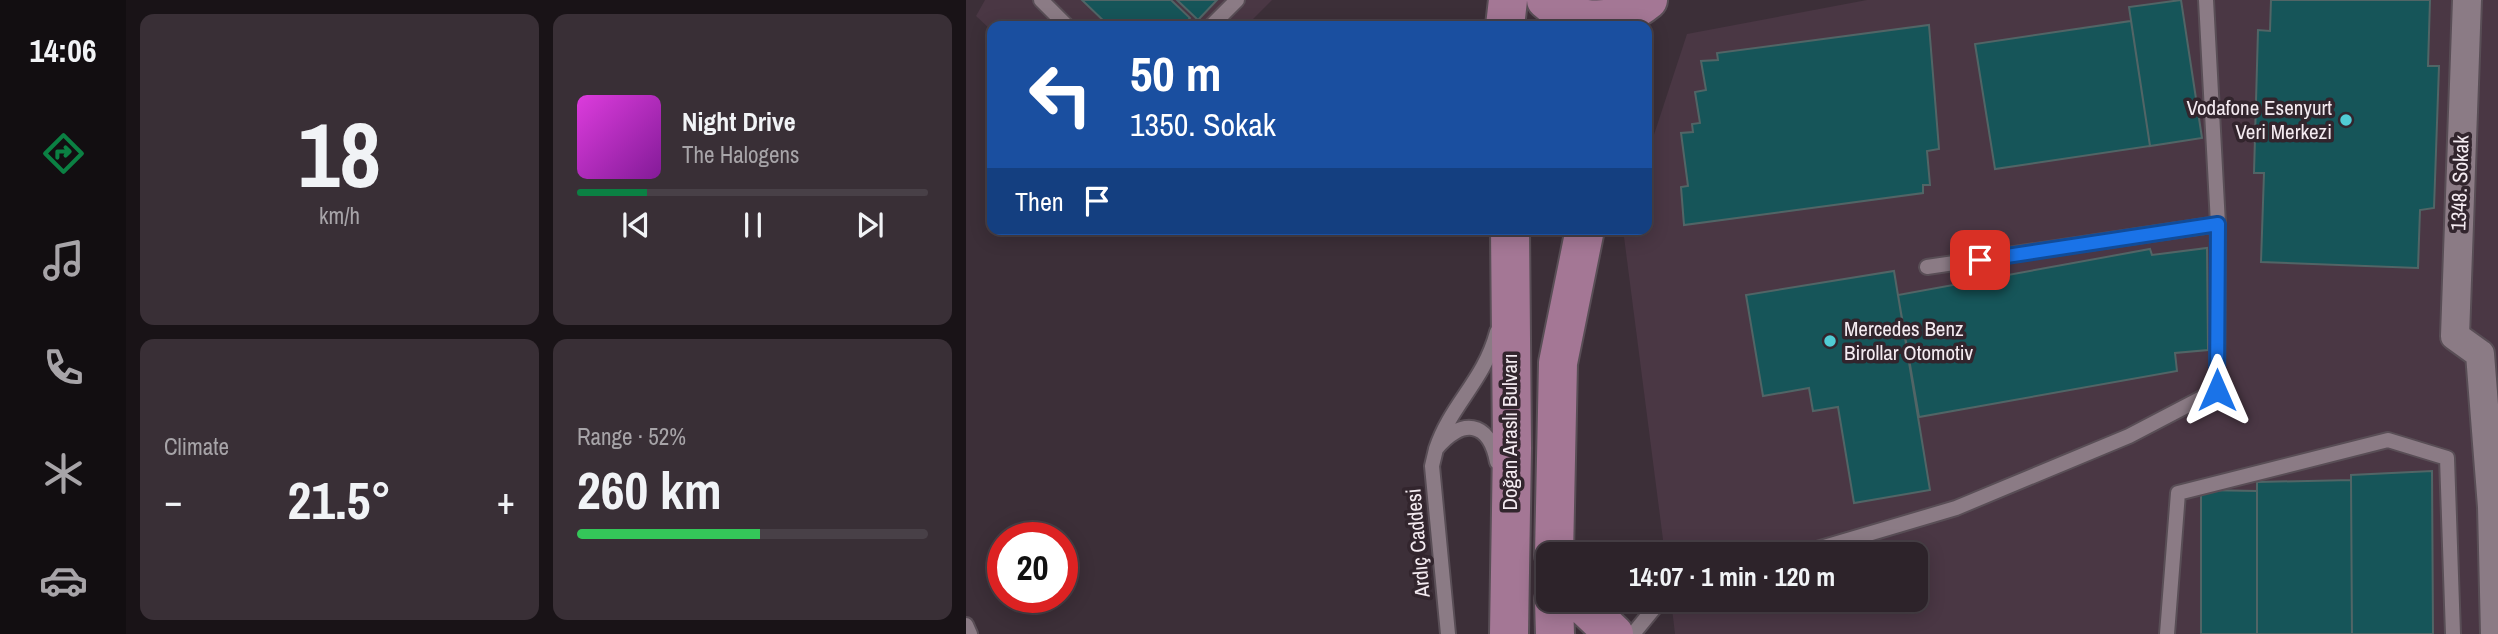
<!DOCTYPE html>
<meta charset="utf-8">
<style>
body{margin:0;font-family:"Archivo Narrow",sans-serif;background:#392f36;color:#f1f3f6;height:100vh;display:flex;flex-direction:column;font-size:26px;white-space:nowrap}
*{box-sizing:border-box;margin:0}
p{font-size:23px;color:#a7a4a8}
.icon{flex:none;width:38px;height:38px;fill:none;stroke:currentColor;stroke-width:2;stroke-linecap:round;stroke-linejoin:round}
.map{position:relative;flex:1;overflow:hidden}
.sheet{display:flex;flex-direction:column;gap:14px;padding:14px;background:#191317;width:840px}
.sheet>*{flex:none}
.top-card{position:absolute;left:21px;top:21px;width:665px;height:214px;border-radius:14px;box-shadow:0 4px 18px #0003,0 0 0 2px #484047;background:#1a4fa0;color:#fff;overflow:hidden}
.speed{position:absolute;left:21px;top:522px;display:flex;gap:14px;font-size:35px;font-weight:700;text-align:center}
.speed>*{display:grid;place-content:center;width:91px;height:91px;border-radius:50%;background:#2d232a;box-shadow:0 4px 18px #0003,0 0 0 2px #484047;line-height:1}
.speed .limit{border:10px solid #d22;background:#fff;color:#111}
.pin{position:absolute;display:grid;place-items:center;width:60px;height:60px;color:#fff;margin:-30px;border-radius:14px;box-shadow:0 4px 10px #0006}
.me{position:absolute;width:77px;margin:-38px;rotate:0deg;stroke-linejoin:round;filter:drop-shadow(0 0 5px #0008)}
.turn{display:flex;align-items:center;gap:24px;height:147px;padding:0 28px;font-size:32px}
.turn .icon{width:91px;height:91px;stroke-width:2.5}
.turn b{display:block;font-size:49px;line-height:60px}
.then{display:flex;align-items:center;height:66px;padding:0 28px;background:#0003;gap:14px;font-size:26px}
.big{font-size:52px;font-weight:700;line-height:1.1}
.sheet .tile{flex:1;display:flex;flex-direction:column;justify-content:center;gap:10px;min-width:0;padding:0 24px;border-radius:14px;background:#392f36}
.sheet .dial{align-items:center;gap:0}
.dial b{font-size:91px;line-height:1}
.song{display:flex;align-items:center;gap:21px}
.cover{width:84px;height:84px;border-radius:10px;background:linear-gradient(135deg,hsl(300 70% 55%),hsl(290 70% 35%))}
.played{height:7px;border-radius:4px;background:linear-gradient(90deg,#0b8043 20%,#484047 20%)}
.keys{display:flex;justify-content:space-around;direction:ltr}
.heat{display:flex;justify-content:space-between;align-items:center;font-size:38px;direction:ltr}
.charge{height:10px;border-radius:5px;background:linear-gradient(90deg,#34c759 52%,#484047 0)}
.sheet .tiles{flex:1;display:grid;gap:14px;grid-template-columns:repeat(2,1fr)}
.trip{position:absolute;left:570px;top:542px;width:392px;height:70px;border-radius:14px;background:#2d232a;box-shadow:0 4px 18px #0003,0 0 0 2px #484047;font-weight:700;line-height:70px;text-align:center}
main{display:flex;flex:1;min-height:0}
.tab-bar{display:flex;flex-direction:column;width:126px;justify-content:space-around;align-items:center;background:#120e11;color:#a7a4a8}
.tab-bar .icon{width:49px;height:49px}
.tab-bar .on{color:#0b8043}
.tab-bar b{font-size:32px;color:#f1f3f6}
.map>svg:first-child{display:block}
</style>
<main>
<nav class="tab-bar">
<b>14:06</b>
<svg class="icon on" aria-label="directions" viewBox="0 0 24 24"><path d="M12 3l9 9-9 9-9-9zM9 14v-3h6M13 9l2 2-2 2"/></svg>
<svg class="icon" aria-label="music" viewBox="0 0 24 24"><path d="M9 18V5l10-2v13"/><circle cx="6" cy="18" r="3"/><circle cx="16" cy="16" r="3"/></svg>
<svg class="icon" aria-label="phone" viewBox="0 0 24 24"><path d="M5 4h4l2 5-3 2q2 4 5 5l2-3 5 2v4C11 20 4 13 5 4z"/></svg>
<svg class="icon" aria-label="climate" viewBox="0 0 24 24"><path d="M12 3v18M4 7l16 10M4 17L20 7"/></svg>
<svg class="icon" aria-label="car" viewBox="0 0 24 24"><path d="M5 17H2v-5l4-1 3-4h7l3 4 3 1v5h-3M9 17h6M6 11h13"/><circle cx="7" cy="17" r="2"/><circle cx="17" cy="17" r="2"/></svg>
</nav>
<section class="sheet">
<div class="tiles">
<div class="tile dial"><b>18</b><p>km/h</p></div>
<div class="tile">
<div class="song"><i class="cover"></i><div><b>Night Drive</b><p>The Halogens</p></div></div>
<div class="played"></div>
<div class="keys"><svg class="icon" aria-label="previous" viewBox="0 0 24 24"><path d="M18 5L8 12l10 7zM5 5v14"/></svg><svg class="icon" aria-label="pause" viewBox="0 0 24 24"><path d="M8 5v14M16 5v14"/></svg><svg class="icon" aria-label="next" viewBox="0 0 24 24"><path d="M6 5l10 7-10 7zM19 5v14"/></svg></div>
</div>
<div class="tile"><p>Climate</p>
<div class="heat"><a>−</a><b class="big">21.5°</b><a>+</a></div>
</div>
<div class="tile"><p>Range · 52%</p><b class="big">260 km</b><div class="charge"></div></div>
</div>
</section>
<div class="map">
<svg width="1532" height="634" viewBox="0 0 1532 634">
<rect width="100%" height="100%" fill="#3c2f38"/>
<path fill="#4a3744" d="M19 0H306L280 26H26V31L10 16Z
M901 0H1532V634H709L705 600H950V555H699L657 229H681V156L721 34Z"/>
<path fill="#165559" stroke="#516566" stroke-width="2" d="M116 0H205L224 18 217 26H143Z
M211 0H251L232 20Z
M1215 0 1236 138 1184 146 1163 7Z
M1305 0H1464L1462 66H1473L1468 208 1454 210 1452 268 1295 262 1298 173H1288L1292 30 1304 31Z
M1165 21 1184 146 1029 169 1009 44Z
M963 25 973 149 961 151 964 185H957V193L718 225 715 187 722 186 715 133 727 132 726 124 734 123 729 92 740 90 735 61 752 60 751 53Z
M1241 248 1242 350 1209 353 1211 371 953 417 932 295 1184 249 1186 255Z
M928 271 964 490 888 503 872 407 847 411 843 388 797 396 780 295Z
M1466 471 1467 634H1386L1385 475Z
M1385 480 1386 634H1291V482Z
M1235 490 1291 491V634H1235Z"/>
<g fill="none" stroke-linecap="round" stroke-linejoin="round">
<defs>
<path id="lane" d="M75 0 101 26
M245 26 271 0
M961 267 1252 224
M470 449 466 466 482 634
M531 462C523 420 495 418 470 449 485 404 518 381 531 332
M831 555 990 508 1163 436 1251 390 1252 224 1240 0
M0 625 4 634
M667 634 689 607 700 600
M1201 634 1212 493 1422 440 1481 458 1487 634"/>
<path id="street" d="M1501 0 1489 336 1514 354
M1514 354 1526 507 1529 634"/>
<path id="primary" d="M580 0C610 27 652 25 682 0
M539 26 542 0
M588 555 592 363 619 229
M588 600 589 634
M612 600 648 634
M543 634 546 448 544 229"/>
</defs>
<use href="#lane" stroke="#594e56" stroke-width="18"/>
<use href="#street" stroke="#594e56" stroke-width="32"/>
<use href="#primary" stroke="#594e56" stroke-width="42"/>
<use href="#lane" stroke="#8b7b85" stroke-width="14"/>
<use href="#street" stroke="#8b7b85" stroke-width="28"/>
<use href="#primary" stroke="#a47795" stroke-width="38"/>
</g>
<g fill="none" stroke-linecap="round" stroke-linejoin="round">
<defs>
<path id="route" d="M1014 260 1252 224 1251 390"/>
</defs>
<use href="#route" stroke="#114b97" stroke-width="18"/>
<use href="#route" stroke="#1a73e8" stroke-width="12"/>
</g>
<g fill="#51ccd4" stroke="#32252d" stroke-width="2.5">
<circle cx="1380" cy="120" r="7"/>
<circle cx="864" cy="341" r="7"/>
</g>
<g text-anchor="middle" stroke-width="7" stroke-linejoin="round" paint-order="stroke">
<g font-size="21" fill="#f4ebf1" stroke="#32252d" text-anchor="end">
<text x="1366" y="115">Vodafone Esenyurt<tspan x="1366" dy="24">Veri Merkezi</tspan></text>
<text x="878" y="336" text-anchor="start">Mercedes Benz<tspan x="878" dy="24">Birollar Otomotiv</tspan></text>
</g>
<g font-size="21" fill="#f4ebf1" stroke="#32252d">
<text transform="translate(1494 183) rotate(-88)" y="7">1348. Sokak</text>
<text transform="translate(544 432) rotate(-90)" y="7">Doğan Araslı Bulvarı</text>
<text transform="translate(452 543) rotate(-95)" y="7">Ardıç Caddesi</text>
</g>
</g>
</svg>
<div class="speed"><div class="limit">20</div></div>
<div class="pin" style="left:1014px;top:260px;background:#d93025"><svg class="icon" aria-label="arrive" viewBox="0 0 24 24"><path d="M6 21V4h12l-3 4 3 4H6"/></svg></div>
<svg class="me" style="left:1251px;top:390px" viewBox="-20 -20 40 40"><path d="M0-17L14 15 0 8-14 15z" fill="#1a73e8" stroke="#fff" stroke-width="4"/></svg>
<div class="trip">14:07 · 1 min · 120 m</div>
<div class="top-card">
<div class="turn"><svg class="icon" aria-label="left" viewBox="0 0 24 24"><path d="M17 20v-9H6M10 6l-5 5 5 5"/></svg><div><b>50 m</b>1350. Sokak</div></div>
<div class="then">Then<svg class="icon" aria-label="arrive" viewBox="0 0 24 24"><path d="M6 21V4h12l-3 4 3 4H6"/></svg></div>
</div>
</div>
</main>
